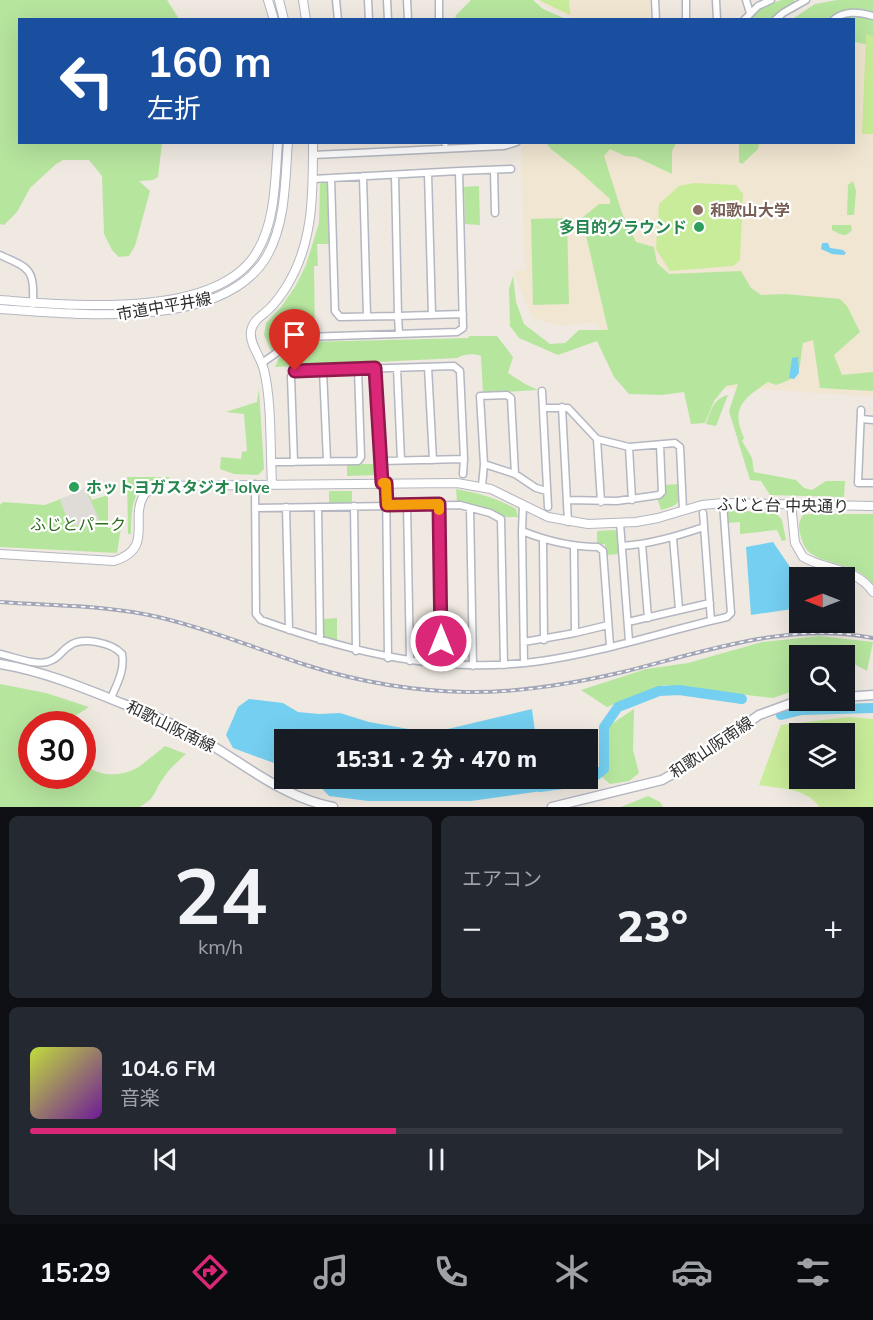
<!DOCTYPE html>
<html lang="ja">
<meta charset="utf-8">
<style>
body{margin:0;font-family:Mulish,"Noto Sans JP",sans-serif;background:#242831;color:#f1f3f6;height:100vh;display:flex;flex-direction:column;font-size:22px;white-space:nowrap}
*{box-sizing:border-box;margin:0}
p{font-size:20px;color:#9ea1a6}
.icon{flex:none;width:33px;height:33px;fill:none;stroke:currentColor;stroke-width:2;stroke-linecap:round;stroke-linejoin:round}
.map{position:relative;height:807px;overflow:hidden}
.drawer{display:flex;flex-direction:column;gap:9px;padding:9px;background:#0d0f14;flex:1}
.drawer>*{flex:none}
.top-card{position:absolute;left:18px;top:18px;width:837px;height:126px;border-radius:0px;box-shadow:0 6px 24px #0002;background:#1a4fa0;color:#fff;overflow:hidden}
.needle{width:39px;rotate:270deg}
.buttons{position:absolute;left:789px;top:567px;display:grid;gap:12px}
.buttons a{display:grid;place-items:center;width:66px;height:66px;border-radius:0px;background:#171b24;box-shadow:0 6px 24px #0002;font-size:30px}
.speed{position:absolute;left:18px;top:711px;display:flex;gap:12px;font-size:30px;font-weight:700;text-align:center}
.speed>*{display:grid;place-content:center;width:78px;height:78px;border-radius:50%;background:#171b24;box-shadow:0 6px 24px #0002;line-height:1}
.speed .limit{border:9px solid #d22;background:#fff;color:#111}
.pin{position:absolute;display:grid;place-items:center;width:51px;height:51px;color:#fff;margin:-62px -26px;border-radius:50% 50% 50% 0;rotate:-45deg;box-shadow:0 0 6px #0007}
.pin .icon{rotate:45deg}
.me{position:absolute;width:66px;margin:-33px;rotate:0deg;stroke-linejoin:round;filter:drop-shadow(0 0 4px #0008)}
.turn{display:flex;align-items:center;gap:21px;height:126px;padding:0 30px;font-size:27px}
.turn .icon{width:78px;height:78px;stroke-width:2.5}
.turn b{display:block;font-size:42px;line-height:51px}
.big{font-size:45px;font-weight:800;line-height:1.1}
.drawer .widget{flex:1;display:flex;flex-direction:column;justify-content:center;gap:9px;min-width:0;padding:0 21px;border-radius:9px;background:#242831}
.drawer .dial{align-items:center;gap:0}
.dial b{font-size:78px;line-height:1}
.song{display:flex;align-items:center;gap:18px}
.cover{width:72px;height:72px;border-radius:9px;background:linear-gradient(135deg,hsl(70 70% 55%),hsl(280 70% 35%))}
.played{height:6px;border-radius:3px;background:linear-gradient(90deg,#db2777 45%,#363941 45%)}
.keys{display:flex;justify-content:space-around;direction:ltr}
.heat{display:flex;justify-content:space-between;align-items:center;font-size:33px;direction:ltr}
.drawer .tiles{flex:1;display:grid;gap:9px;grid-template-columns:1fr 1fr}
.widget:last-child{grid-column:span 2}
.trip{position:absolute;left:274px;top:729px;width:324px;height:60px;border-radius:0px;background:#171b24;box-shadow:0 6px 24px #0002;font-weight:800;line-height:60px;text-align:center}
.dock{display:flex;height:96px;justify-content:space-around;align-items:center;background:#090b0e;color:#9ea1a6}
.dock .icon{width:42px;height:42px}
.dock .current{color:#db2777}
.dock b{font-size:27px;color:#f1f3f6}
.map>svg:first-child{display:block}
</style>
<div class="map">
<svg width="873" height="807" viewBox="0 0 873 807">
<rect width="100%" height="100%" fill="#efe9e1"/>
<path fill="#f0e6d1" d="M538 0H650L651 19H575L541 4Z
M854 31 873 32V397L749 388 657 390 616 347 594 322 560 326 532 318 513 271 525 270 521 143 854 142Z"/>
<path fill="#b6e59e" d="M0 0H167L179 19 20 20V142L162 143 158 177 153 180 139 181 150 191 135 246 129 256 119 257 112 250 104 234 102 176 89 160H63L56 164 30 188 17 212 4 225 0 224Z
M471 0H533L543 9 566 19H455L456 15Z
M782 0H794L795 2 772 19 749 20 761 7Z
M837 0H873V46L855 42 854 49V20H791L815 4Z
M546 143H676L672 151V174L636 157 625 156 610 149 604 156 622 213 636 242 654 247 657 263 669 274 741 271 751 288 761 295 785 294 840 299 847 306 860 332 834 355 842 375 873 372V391L820 388 813 340 803 343C798 370 805 375 776 385L768 382C744 398 730 408 744 438L742 441 752 458 754 472 796 480 804 488 812 490 826 481H845L844 497 770 495 761 481 750 480 729 411 738 384 726 386 714 401 705 423 691 424 684 392 662 395 629 394 614 377 597 341 558 355 519 338 510 326 509 289 513 276 516 302 524 324 550 344 565 343 579 330H608L582 218 599 204H610V199L578 170 551 149Z
M739 143H759L758 149 742 164 739 162Z
M323 181H326L329 184 331 244H317L318 266H314L315 333 297 336 272 352 264 335 266 323 281 307 295 287 306 265 319 223 320 184Z
M853 181 856 191 854 215H847L848 185Z
M479 186 480 225 465 224 464 187Z
M567 218 569 304 533 305 531 219Z
M832 225H851L852 230C844 239 841 234 832 230Z
M469 336H497L513 357 508 373 525 384 538 390 483 393 481 356C473 353 464 354 457 358L275 367 279 358 306 342 468 338Z
M259 389 264 469 258 475 234 474 220 469 221 457 241 459 242 452 247 451 244 414 226 412 257 402Z
M728 395 716 426 706 424C711 410 713 399 728 395Z
M347 464H378V473L376 475 347 476Z
M169 477V479C133 479 131 505 131 534H128L127 477Z
M679 484C680 505 680 504 661 510L657 497 666 495 665 485Z
M87 489 92 500 108 495V528H121L117 553 0 547V505L3 502 45 505Z
M456 489C478 493 497 498 516 509L518 517H504L480 506 457 502Z
M329 491H352V504H329Z
M730 510 776 513 782 520 786 540 782 541 777 530 740 534V522L728 523 727 513Z
M811 514H873V584C855 561 820 565 807 550 804 547 801 538 800 533 798 526 799 521 803 515Z
M615 530 618 533 619 554 606 555 605 544H597V531Z
M337 618V642L326 639 323 635V619Z
M820 636 873 642 867 671 845 659 844 656 803 653 802 655 800 656 799 689 773 698 664 685 607 707 581 690 646 669 688 663 762 642Z
M0 684 46 693 89 707 75 716 77 724H32V776H82L83 742 90 768C103 777 122 776 137 768 146 762 156 753 165 746L186 754C177 762 168 770 162 780 152 795 157 796 140 807H0Z
M634 709 633 750 639 773 629 781 610 784 602 777 599 757 601 731Z
M648 796 660 802 663 807H621Z"/>
<path fill="#c9ec9a" fill-rule="evenodd" d="M540 0H569L570 15 541 1Z
M866 34 873 36V134H862Z
M694 183 736 185 743 194 740 260 733 266 670 271 656 249 659 204 679 186Z
M849 717 873 719V807H819C807 788 780 789 759 785L781 725ZM800 734H844V778H800Z"/>
<path fill="#dfdcd8" d="M85 488 99 519 90 526 70 525 60 500Z"/>
<path fill="#75cff0" d="M822 243H828L830 248 843 250 846 253 844 255 832 254 821 249Z
M798 357 799 373 794 379 789 378 792 358Z
M773 542 790 567 807 577 800 578 799 608 751 615 746 547Z
M249 699 283 703 298 712 319 714 340 713 369 722 431 733 532 709 536 739 285 740V767L233 748 226 735 238 707Z
M311 779H540L542 791 471 801H368L329 796 315 781Z"/>
<g fill="none" stroke-linecap="round" stroke-linejoin="round">
<path stroke="#75cff0" stroke-width="10" d="M781 715 802 710 873 708
M588 778 595 776 604 769V727L618 707 659 691 679 690 742 699
M540 787 563 784 586 778"/>
<defs>
<path id="minor" d="M336 0 338 20
M368 0 369 20
M387 0 388 20
M407 0 408 20
M439 0V20
M655 0 656 20
M686 0V20
M716 0 717 20
M746 0 750 13
M744 20 758 6 771 0
M775 20 783 13 806 0
M833 20C845 10 859 12 873 16
M445 142V143
M313 155 504 146 517 142
M494 170 495 213
M459 171 511 169
M428 173 432 315
M363 176 367 316
M331 178 335 311 340 317 398 316 395 175
M0 255C31 269 34 269 33 304
M399 334 398 316 463 314
M262 363 292 342 305 337 457 332 463 328 459 171 313 179
M428 367 433 460
M375 368 382 483
M397 368 401 460
M323 370 327 461
M542 391 548 507
M562 407 568 522
M543 408H568L597 439 629 447 675 443 680 447 683 510
M861 410 858 483H873
M861 419 873 420
M597 439 601 502
M629 447 632 500
M271 462 358 461 361 457 358 369
M294 462 291 376 295 371 454 366 460 371 464 459 380 461
M484 464 515 474 536 488 547 491
M463 474 464 459
M386 483 388 658
M255 484 256 614 261 620C353 653 442 675 541 661 604 652 665 631 727 617L731 613 723 503
M482 486 484 464 480 396 507 395 511 398 515 474
M567 500 617 501 659 495 662 492 660 445
M439 504 441 664
M407 505 410 661
M354 506 356 651
M523 506 522 531 524 663
M286 507 289 630
M318 507 320 640
M255 508 460 505 490 513 501 519 504 665
M470 508 473 666
M703 513 711 621
M620 523 629 641
M522 531C547 541 570 547 598 547L603 551 610 646
M673 538 679 609
M543 540 544 640
M642 544 648 618
M622 546C651 544 677 536 704 527
M574 547 575 633
M628 622 710 603
M524 642 575 633 608 625
M0 654C14 657 33 665 47 662 59 659 60 652 69 646 83 636 112 643 122 654 125 670 117 684 111 698"/>
<path id="tertiary" d="M268 0 274 20
M279 0 284 20
M303 0 306 20
M0 300C68 305 219 321 258 250 276 219 275 177 278 142
M0 309C74 314 226 332 268 254 286 221 285 179 288 142
M272 484C270 449 272 403 264 370 261 357 249 344 251 331 253 319 264 315 271 307 276 302 281 295 285 289 314 244 313 194 313 142
M791 504 795 543 803 557C827 571 856 567 873 592
M0 554 114 561C155 548 129 519 144 495 147 490 154 488 160 486L457 483 491 489 548 517 588 524 636 522 658 518 702 505 723 503 873 506"/>
<path id="secondary" d="M0 664C42 671 82 687 121 703 147 713 172 723 196 736 241 761 281 797 333 807
M844 697 873 695
M552 807 662 780 685 767 759 715 800 700"/>
</defs>
<use href="#minor" stroke="#b4b7c1" stroke-width="9"/>
<use href="#tertiary" stroke="#b4b7c1" stroke-width="10"/>
<use href="#secondary" stroke="#b4b7c1" stroke-width="11"/>
<use href="#minor" stroke="#fff" stroke-width="6"/>
<use href="#tertiary" stroke="#fff" stroke-width="8"/>
<use href="#secondary" stroke="#fff" stroke-width="8"/>
<defs>
<path id="rail" d="M0 602C52 606 107 605 158 617 210 629 259 650 309 666 360 682 413 691 466 692 519 693 571 684 623 672 703 652 790 621 873 638"/>
</defs>
<use href="#rail" stroke="#a3a6b8" stroke-width="4"/>
<use href="#rail" stroke="#fff" stroke-width="1.5" stroke-dasharray="4.5" stroke-linecap="butt"/>
</g>
<g fill="none" stroke-linecap="round" stroke-linejoin="round">
<defs>
<path id="route" d="M295 371 375 368 382 483H386L387 505 439 504 441 641"/>
</defs>
<use href="#route" stroke="#8e194d" stroke-width="15"/>
<use href="#route" stroke="#db2777" stroke-width="10"/>
<path stroke="#f59e0b" stroke-width="10" d="M383 483H386L387 505 439 504V510"/>
</g>
<circle fill="#8d6e63" stroke="#fff" stroke-width="2" cx="698" cy="210" r="6"/>
<g fill="#2e9e5b" stroke="#fff" stroke-width="2">
<circle cx="699" cy="227" r="6"/>
<circle cx="74" cy="487" r="6"/>
</g>
<g text-anchor="middle" stroke-width="4.5" stroke-linejoin="round" paint-order="stroke">
<g font-size="16" font-weight="bold" fill="#785e54" stroke="#fff" text-anchor="start">
<text x="710" y="216">和歌山大学</text>
</g>
<g font-size="16" font-weight="bold" fill="#27864d" stroke="#fff" text-anchor="end">
<text x="687" y="233">多目的グラウンド</text>
<text x="86" y="493" text-anchor="start">ホットヨガスタジオ loIve</text>
</g>
<g font-size="16" fill="#2e2e2e" stroke="#fff">
<text transform="translate(164 306) rotate(-10)" y="6">市道中平井線</text>
<text transform="translate(783 505) rotate(1)" y="6">ふじと台 中央通り</text>
<text transform="translate(171 726) rotate(26)" y="6">和歌山阪南線</text>
<text transform="translate(711 747) rotate(-34)" y="6">和歌山阪南線</text>
</g>
<g font-size="16" fill="#2c6e1b" stroke="#fff">
<text x="78" y="530">ふじとパーク</text>
</g>
</g>
</svg>
<div class="buttons">
<a><svg class="needle" viewBox="-14 -14 28 28"><path d="M0-13l5 13h-10z" fill="#e53935"/><path d="M0 13l5-13h-10z" fill="#9ea1a6"/></svg></a>
<a><svg class="icon" aria-label="search" viewBox="0 0 24 24"><circle cx="10" cy="10" r="6"/><path d="M15 15l6 6"/></svg></a>
<a><svg class="icon" aria-label="layers" viewBox="0 0 24 24"><path d="M12 4l9 5-9 5-9-5zM3 14l9 5 9-5"/></svg></a>
</div>
<div class="speed"><div class="limit">30</div></div>
<div class="pin" style="left:295px;top:371px;background:#d93025"><svg class="icon" aria-label="arrive" viewBox="0 0 24 24"><path d="M6 21V4h12l-3 4 3 4H6"/></svg></div>
<svg class="me" style="left:441px;top:641px" viewBox="-20 -20 40 40"><circle r="17" fill="#db2777" stroke="#fff" stroke-width="3"/><path d="M0-11L8 9 0 5-8 9z" fill="#fff"/></svg>
<div class="trip">15:31 · 2 分 · 470 m</div>
<div class="top-card">
<div class="turn"><svg class="icon" aria-label="left" viewBox="0 0 24 24"><path d="M17 20v-9H6M10 6l-5 5 5 5"/></svg><div><b>160 m</b>左折</div></div>
</div>
</div>
<section class="drawer">
<div class="tiles">
<div class="widget dial"><b>24</b><p>km/h</p></div>
<div class="widget"><p>エアコン</p>
<div class="heat"><a>−</a><b class="big">23°</b><a>+</a></div>
</div>
<div class="widget">
<div class="song"><i class="cover"></i><div><b>104.6 FM</b><p>音楽</p></div></div>
<div class="played"></div>
<div class="keys"><svg class="icon" aria-label="previous" viewBox="0 0 24 24"><path d="M18 5L8 12l10 7zM5 5v14"/></svg><svg class="icon" aria-label="pause" viewBox="0 0 24 24"><path d="M8 5v14M16 5v14"/></svg><svg class="icon" aria-label="next" viewBox="0 0 24 24"><path d="M6 5l10 7-10 7zM19 5v14"/></svg></div>
</div>
</div>
</section>
<nav class="dock">
<b>15:29</b>
<svg class="icon current" aria-label="directions" viewBox="0 0 24 24"><path d="M12 3l9 9-9 9-9-9zM9 14v-3h6M13 9l2 2-2 2"/></svg>
<svg class="icon" aria-label="music" viewBox="0 0 24 24"><path d="M9 18V5l10-2v13"/><circle cx="6" cy="18" r="3"/><circle cx="16" cy="16" r="3"/></svg>
<svg class="icon" aria-label="phone" viewBox="0 0 24 24"><path d="M5 4h4l2 5-3 2q2 4 5 5l2-3 5 2v4C11 20 4 13 5 4z"/></svg>
<svg class="icon" aria-label="climate" viewBox="0 0 24 24"><path d="M12 3v18M4 7l16 10M4 17L20 7"/></svg>
<svg class="icon" aria-label="car" viewBox="0 0 24 24"><path d="M5 17H2v-5l4-1 3-4h7l3 4 3 1v5h-3M9 17h6M6 11h13"/><circle cx="7" cy="17" r="2"/><circle cx="17" cy="17" r="2"/></svg>
<svg class="icon" aria-label="filters" viewBox="0 0 24 24"><path d="M4 7h16M4 17h16"/><circle cx="9" cy="7" r="2"/><circle cx="15" cy="17" r="2"/></svg>
</nav>
